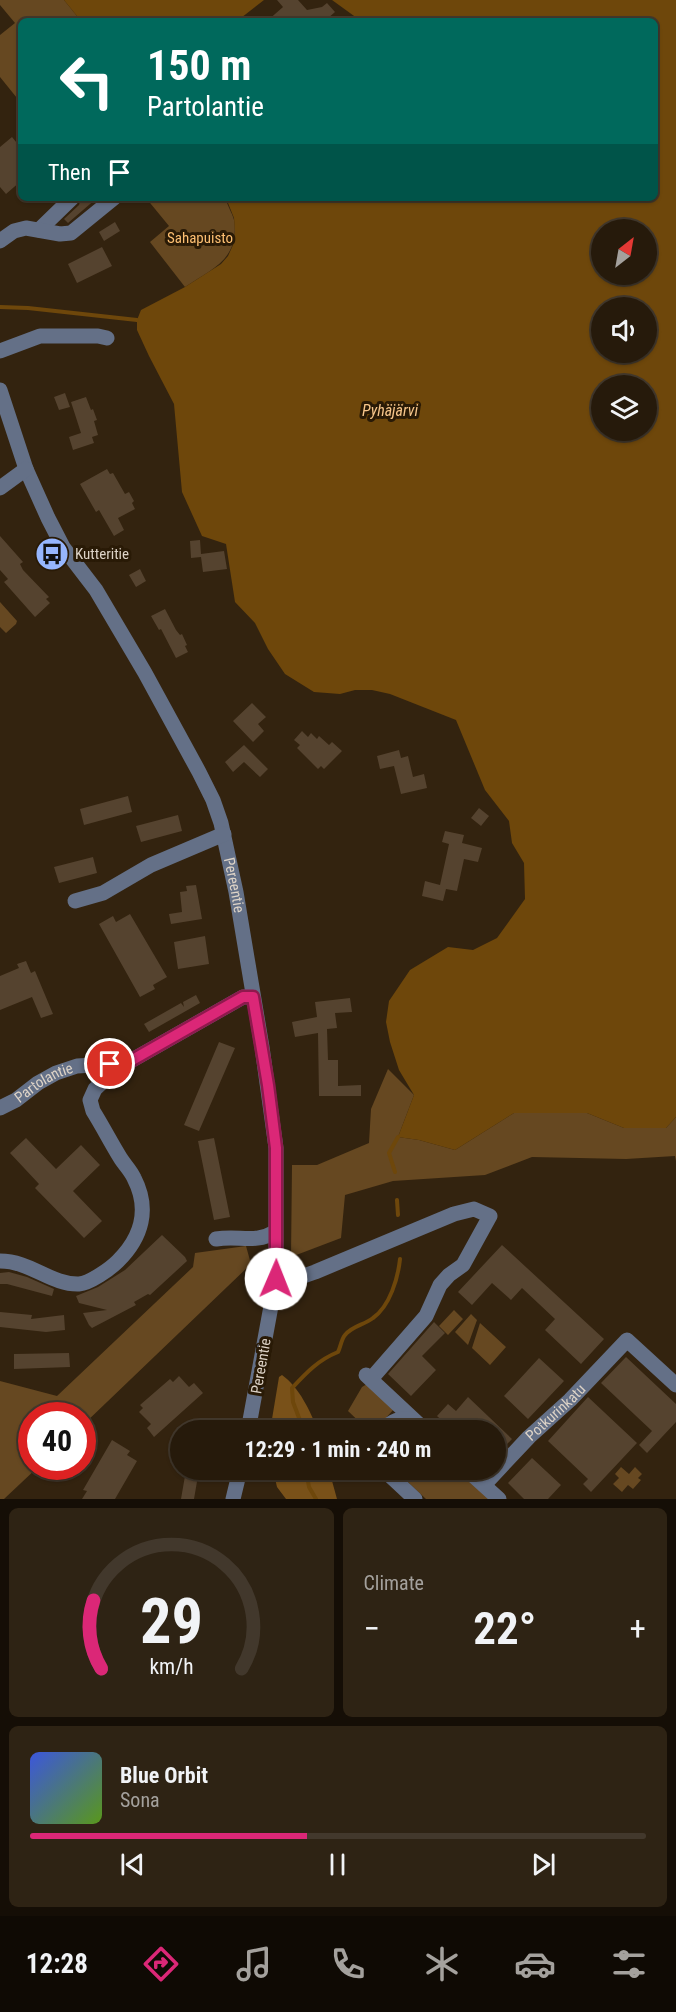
<!DOCTYPE html>
<meta charset="utf-8">
<style>
body{margin:0;font-family:"Roboto Condensed",sans-serif;background:#2e2314;color:#f1f3f6;height:100vh;display:flex;flex-direction:column;font-size:22px;white-space:nowrap}
*{box-sizing:border-box;margin:0}
p{font-size:20px;color:#a4a19d}
.icon{flex:none;width:33px;height:33px;fill:none;stroke:currentColor;stroke-width:2;stroke-linecap:round;stroke-linejoin:round}
.map{position:relative;height:1499px;overflow:hidden}
.panel{display:flex;flex-direction:column;gap:9px;padding:9px;background:#150e06;flex:1}
.panel>*{flex:none}
.hud{position:absolute;left:18px;top:18px;width:640px;height:183px;border-radius:9px;box-shadow:0 2px 4px #0004,0 0 0 2px #42382c;background:#00695c;color:#fff;overflow:hidden}
.needle{width:39px;rotate:31deg}
.buttons{position:absolute;left:591px;top:219px;display:grid;gap:12px}
.buttons a{display:grid;place-items:center;width:66px;height:66px;border-radius:50%;background:#261a0b;box-shadow:0 2px 4px #0004,0 0 0 2px #42382c;font-size:30px}
.speed{position:absolute;left:18px;top:1402px;display:flex;gap:12px;font-size:30px;font-weight:700;text-align:center}
.speed>*{display:grid;place-content:center;width:78px;height:78px;border-radius:50%;background:#261a0b;box-shadow:0 2px 4px #0004,0 0 0 2px #42382c;line-height:1}
.speed .limit{border:9px solid #d22;background:#fff;color:#111}
.pin{position:absolute;display:grid;place-items:center;width:51px;height:51px;color:#fff;margin:-26px;border:3px solid #fff;border-radius:50%;box-shadow:0 2px 6px #0007}
.me{position:absolute;width:66px;margin:-33px;rotate:1deg;stroke-linejoin:round;filter:drop-shadow(0 0 4px #0008)}
.turn{display:flex;align-items:center;gap:21px;height:126px;padding:0 30px;font-size:27px}
.turn .icon{width:78px;height:78px;stroke-width:2.5}
.turn b{display:block;font-size:42px;line-height:51px}
.then{display:flex;align-items:center;height:57px;padding:0 30px;background:#0003;gap:12px;font-size:22px}
.big{font-size:45px;font-weight:700;line-height:1.1}
.panel .tile{flex:1;display:flex;flex-direction:column;justify-content:center;gap:9px;min-width:0;padding:0 21px;border-radius:9px;background:#2e2314}
.panel .dial{align-items:center;gap:0}
.dial svg{height:156px;overflow:visible;fill:none;stroke:#42382c;stroke-width:7;stroke-linecap:round;text-anchor:middle}
.dial text{fill:#f1f3f6;stroke:none}
.song{display:flex;align-items:center;gap:18px}
.cover{width:72px;height:72px;border-radius:9px;background:linear-gradient(135deg,hsl(230 70% 55%),hsl(90 70% 35%))}
.played{height:6px;border-radius:3px;background:linear-gradient(90deg,#db2777 45%,#42382c 45%)}
.keys{display:flex;justify-content:space-around;direction:ltr}
.heat{display:flex;justify-content:space-between;align-items:center;font-size:33px;direction:ltr}
.panel .tiles{flex:1;display:grid;gap:9px;grid-template-columns:1fr 1fr}
.tile:last-child{grid-column:span 2}
.trip{position:absolute;left:170px;top:1420px;width:336px;height:60px;border-radius:30px;background:#261a0b;box-shadow:0 2px 4px #0004,0 0 0 2px #42382c;font-weight:700;line-height:60px;text-align:center}
.menu{display:flex;height:96px;justify-content:space-around;align-items:center;background:#0f0a04;color:#a4a19d}
.menu .icon{width:42px;height:42px}
.menu .active{color:#db2777}
.menu b{font-size:27px;color:#f1f3f6}
.map>svg:first-child{display:block}
</style>
<div class="map">
<svg width="676" height="1499" viewBox="0 0 676 1499">
<rect width="100%" height="100%" fill="#33230f"/>
<path fill="#664821" d="M0 0H64L81 21H21V103L0 77V35L15 23 0 5Z
M146 198H226C227 206 232 212 234 220 240 259 212 269 185 287L150 242 169 226Z
M0 602 17 621 16 624 6 633 0 627Z
M388 1069 414 1095 398 1137 419 1140 455 1150 514 1113H587L624 1128H666L676 1117V1161L675 1156 626 1159 532 1157 485 1175 393 1181 345 1195 341 1238 291 1257 292 1165H317L369 1143 371 1109Z
M246 1246 251 1264 83 1425 82 1416H32V1467H38L4 1499H0V1381L57 1396 193 1267 195 1253Z
M454 1310 463 1319 448 1335 439 1326Z
M471 1314 477 1320 468 1345 455 1332Z
M480 1323 506 1347 490 1365 472 1348Z
M367 1384 394 1409 374 1431H369L348 1411 362 1387Z
M621 1467 629 1474 635 1467 642 1474 638 1478 641 1480 633 1489 628 1485 622 1492 613 1484 619 1478 615 1474Z
M395 1470H458L489 1499H426Z"/>
<path fill="#795119" d="M282 1375C299 1387 311 1412 318 1431H270L279 1377Z
M273 1470H329L337 1499H286L277 1487Z"/>
<path fill="#6e470b" fill-rule="evenodd" d="M64 0H264L237 21H81Z
M332 0H676V1117L666 1128H624L587 1113H514L455 1150 419 1140 398 1137 414 1095 399 1070 390 1042 386 1022 389 1001 410 970 448 947 473 950 497 938 525 899 524 863 512 843 509 821 485 790 456 720 390 694 372 690H355L340 694 314 692 285 674 268 649 255 623 235 602 226 544 202 536 182 492 174 404 149 356 137 330V320L141 310 185 287 221 264 228 256 233 245 235 232 234 218 226 198H656V21H361ZM602 230H646V274H602ZM602 308H646V352H602ZM602 386H646V430H602Z"/>
<g fill="none" stroke-linecap="round" stroke-linejoin="round">
<path stroke="#6e470b" stroke-width="4" d="M0 307 28 308 137 320
M395 1172 389 1153 398 1137
M397 1200 398 1215
M304 1431 293 1402 292 1388C306 1373 318 1360 338 1352 341 1346 341 1340 345 1335 352 1326 364 1325 373 1318 390 1306 398 1278 400 1259
M306 1470 309 1487 316 1499"/>
</g>
<path fill="#55432f" d="M277 0H298L307 10 322 7 327 3 335 12 327 19 314 21H267L283 7Z
M12 137 21 148V181L6 194 0 187V147Z
M81 198H97L68 223 64 219 79 205Z
M115 222 120 231 104 241 99 232Z
M102 247 112 266 77 283 68 264Z
M65 393 70 407 59 410 54 397Z
M86 397 91 410 93 409 97 420 94 421 98 435 92 437 94 443 73 450 69 437 81 433 71 402Z
M107 469 110 474 113 473 125 494 129 492 134 501 132 503 135 509 118 518 124 530 114 536 99 510 96 512 80 484Z
M0 536 23 562 20 564 23 570 49 597 46 599 50 603 35 617 4 582 8 579 0 570Z
M200 540 201 554 224 551 227 569 203 572 201 557 191 558 190 541Z
M140 569 146 581 136 587 129 575Z
M165 609 176 630 180 635 182 634 187 645 185 646 188 652 176 658 161 629 159 630 151 616Z
M252 703 266 717 258 724 264 731 253 742 233 721Z
M302 731 308 737 311 733 317 739 319 736 329 745 332 742 342 751 324 769 321 766 318 769 297 748 300 745 294 740Z
M244 745 268 769 260 777 244 762 233 772 225 762Z
M399 750 401 758 408 756 413 777 424 774 427 788 401 794 394 766 380 769 377 756Z
M128 796 132 812 84 825 80 809Z
M479 808 489 816 481 826 471 818Z
M178 815 182 831 141 842 136 826Z
M445 831 464 835 462 843 482 848 478 862 464 859 457 891 446 889 443 901 422 896 425 881 440 885 449 844 442 842Z
M93 857 97 873 59 883 54 867Z
M196 885 202 919 171 924 169 914 182 912 180 892 187 891 186 886Z
M130 914 167 977 153 985 155 989 140 997 99 924 113 916 116 922Z
M205 936 209 964 178 969 174 942Z
M26 961 31 973 35 971 53 1014 41 1018 32 997 0 1010V976L19 968 17 964Z
M196 995 200 1003 149 1032 144 1024 181 1003 184 1007 183 1002Z
M350 998 352 1012 335 1013 337 1028 327 1029 328 1060H338V1086L361 1085V1096H319L318 1033 295 1037 292 1022 317 1017 315 1002Z
M219 1042 235 1048 199 1131 184 1125Z
M26 1138 56 1169 81 1145 100 1165 73 1191 102 1221 84 1238 35 1188 39 1184 10 1153Z
M214 1138 230 1217 214 1220 198 1141Z
M162 1235 185 1257 187 1261 150 1295 148 1294 134 1302 136 1305 92 1328 89 1325 83 1313 107 1310 79 1303 76 1296 98 1287 125 1270Z
M502 1245 604 1339 581 1364 545 1330 555 1319 522 1288 511 1300 492 1283 472 1305 458 1292Z
M9 1272 27 1277 54 1289 52 1296 7 1284H0V1273Z
M0 1312 32 1315 31 1319 64 1315 65 1330 46 1332 0 1327Z
M434 1322 445 1333 422 1356 436 1370 411 1396 388 1374Z
M69 1353 70 1367 14 1369V1354Z
M626 1357 676 1404V1422L647 1453 639 1445 652 1431 601 1383Z
M539 1358 564 1381 528 1419 504 1396Z
M179 1376 189 1387 194 1383 203 1393 154 1437 147 1428 151 1424 139 1412 143 1408 140 1405 170 1379 173 1382Z
M468 1397 512 1439 495 1457V1431H453L437 1416 448 1404 456 1411Z
M588 1397 637 1443 591 1492 583 1484 588 1479 548 1441Z
M112 1440 130 1451 127 1455 137 1461 115 1499H82L87 1491 83 1490Z
M532 1458 561 1485 548 1499H524L508 1483Z
M186 1470H199L194 1499H181Z"/>
<g fill="none" stroke-linecap="round" stroke-linejoin="round">
<g stroke="#647087" stroke-width="15">
<path d="M39 230 72 198"/>
<path d="M0 241 14 231 26 228 60 234 71 233 114 198"/>
<path d="M0 351 40 336H98L107 338"/>
<path id="s1" d="M0 390 26 469 48 518 63 547 96 590 145 673 199 772 213 800 221 823 236 892 262 1047 276 1148V1279L248 1431"/>
<path d="M0 488 26 469"/>
<path d="M75 901 103 893 151 865 224 834"/>
<path id="s2" d="M0 1108 16 1100 38 1083 56 1073 77 1066 127 1063 243 997H253"/>
<path d="M216 1239C239 1235 255 1244 275 1232"/>
<path d="M0 1261C31 1261 51 1285 79 1284 90 1283 110 1269 118 1261 142 1237 150 1209 134 1178 131 1171 125 1165 121 1159 111 1143 103 1127 93 1111L90 1100 95 1089 123 1063"/>
<path d="M275 1286 315 1272 454 1214 474 1209 490 1216 463 1265 449 1275 440 1285 426 1316 371 1379"/>
<path d="M366 1375 426 1431"/>
<path d="M382 1431C392 1420 400 1417 414 1420"/>
<path d="M384 1470 415 1499"/>
<path d="M467 1470 499 1499"/>
<path id="s3" d="M484 1485 529 1437 570 1400 627 1340 676 1385"/>
<path d="M233 1499 240 1470"/>
</g>
</g>
<g fill="none" stroke-linecap="round" stroke-linejoin="round">
<defs>
<path id="route" d="M110 1064 127 1063 243 997H253L268 1085 276 1148V1279"/>
</defs>
<use href="#route" stroke="#8e194d" stroke-width="15"/>
<use href="#route" stroke="#db2777" stroke-width="10"/>
</g>
<defs>
<symbol id="bus-disc" viewBox="-11 -11 22 22"><circle r="9.5" fill="#96b6fd" stroke="#291a06"/><path d="M-5-6H5V4H4V6H2V4H-2V6H-4V4H-5ZM-3.5-4V0h7V-4ZM-3.5 1.2v1.5H-2V1.2ZM2 1.2v1.5H3.5V1.2Z" fill="#111"/></symbol>
</defs>
<g fill-rule="evenodd">
<use href="#bus-disc" x="33" y="535" width="38" height="38"/>
</g>
<g text-anchor="middle" stroke-width="6" stroke-linejoin="round" paint-order="stroke">
<g font-size="15" fill="#fdbf72" stroke="#291a06">
<text x="200" y="243">Sahapuisto</text>
</g>
<g font-size="15" fill="#ddd3c7" stroke="#291a06" text-anchor="start">
<text x="75" y="559">Kutteritie</text>
</g>
<g font-size="15" fill="#ddd3c7" stroke="#291a06">
<text dy="5" stroke="none"><textPath href="#s1" startOffset="552">Pereentie</textPath></text>
<text dy="5" stroke="none"><textPath href="#s2" startOffset="51">Partolantie</textPath></text>
<text transform="translate(261 1366) rotate(-80)" y="5">Pereentie</text>
<text dy="5" stroke="none"><textPath href="#s3" startOffset="102">Potkurinkatu</textPath></text>
</g>
<g font-size="16" font-style="italic" fill="#f7c68b" stroke="#291a06">
<text x="390" y="416">Pyhäjärvi</text>
</g>
</g>
</svg>
<div class="buttons">
<a><svg class="needle" viewBox="-14 -14 28 28"><path d="M0-13l5 13h-10z" fill="#e53935"/><path d="M0 13l5-13h-10z" fill="#a4a19d"/></svg></a>
<a><svg class="icon" aria-label="sound" viewBox="0 0 24 24"><path d="M4 9h4l5-4v14l-5-4H4zM17 9q2 3 0 6"/></svg></a>
<a><svg class="icon" aria-label="layers" viewBox="0 0 24 24"><path d="M12 4l9 5-9 5-9-5zM3 14l9 5 9-5"/></svg></a>
</div>
<div class="speed"><div class="limit">40</div></div>
<div class="pin" style="left:110px;top:1064px;background:#d93025"><svg class="icon" aria-label="arrive" viewBox="0 0 24 24"><path d="M6 21V4h12l-3 4 3 4H6"/></svg></div>
<svg class="me" style="left:276px;top:1279px" viewBox="-20 -20 40 40"><circle r="19" fill="#fff"/><path d="M0-13L10 11 0 6-10 11z" fill="#db2777"/></svg>
<div class="trip">12:29 · 1 min · 240 m</div>
<div class="hud">
<div class="turn"><svg class="icon" aria-label="left" viewBox="0 0 24 24"><path d="M17 20v-9H6M10 6l-5 5 5 5"/></svg><div><b>150 m</b>Partolantie</div></div>
<div class="then">Then<svg class="icon" aria-label="arrive" viewBox="0 0 24 24"><path d="M6 21V4h12l-3 4 3 4H6"/></svg></div>
</div>
</div>
<section class="panel">
<div class="tiles">
<div class="tile dial"><svg viewBox="0 0 100 80">
<path d="M14 69A42 42 0 1 1 86 69"/>
<path d="M14 69A42 42 0 0 1 10 34" stroke="#db2777"/>
<text x="50" y="56" font-size="32" font-weight="700">29</text>
<text x="50" y="72" font-size="11">km/h</text>
</svg></div>
<div class="tile"><p>Climate</p>
<div class="heat"><a>−</a><b class="big">22°</b><a>+</a></div>
</div>
<div class="tile">
<div class="song"><i class="cover"></i><div><b>Blue Orbit</b><p>Sona</p></div></div>
<div class="played"></div>
<div class="keys"><svg class="icon" aria-label="previous" viewBox="0 0 24 24"><path d="M18 5L8 12l10 7zM5 5v14"/></svg><svg class="icon" aria-label="pause" viewBox="0 0 24 24"><path d="M8 5v14M16 5v14"/></svg><svg class="icon" aria-label="next" viewBox="0 0 24 24"><path d="M6 5l10 7-10 7zM19 5v14"/></svg></div>
</div>
</div>
</section>
<nav class="menu">
<b>12:28</b>
<svg class="icon active" aria-label="directions" viewBox="0 0 24 24"><path d="M12 3l9 9-9 9-9-9zM9 14v-3h6M13 9l2 2-2 2"/></svg>
<svg class="icon" aria-label="music" viewBox="0 0 24 24"><path d="M9 18V5l10-2v13"/><circle cx="6" cy="18" r="3"/><circle cx="16" cy="16" r="3"/></svg>
<svg class="icon" aria-label="phone" viewBox="0 0 24 24"><path d="M5 4h4l2 5-3 2q2 4 5 5l2-3 5 2v4C11 20 4 13 5 4z"/></svg>
<svg class="icon" aria-label="climate" viewBox="0 0 24 24"><path d="M12 3v18M4 7l16 10M4 17L20 7"/></svg>
<svg class="icon" aria-label="car" viewBox="0 0 24 24"><path d="M5 17H2v-5l4-1 3-4h7l3 4 3 1v5h-3M9 17h6M6 11h13"/><circle cx="7" cy="17" r="2"/><circle cx="17" cy="17" r="2"/></svg>
<svg class="icon" aria-label="filters" viewBox="0 0 24 24"><path d="M4 7h16M4 17h16"/><circle cx="9" cy="7" r="2"/><circle cx="15" cy="17" r="2"/></svg>
</nav>
